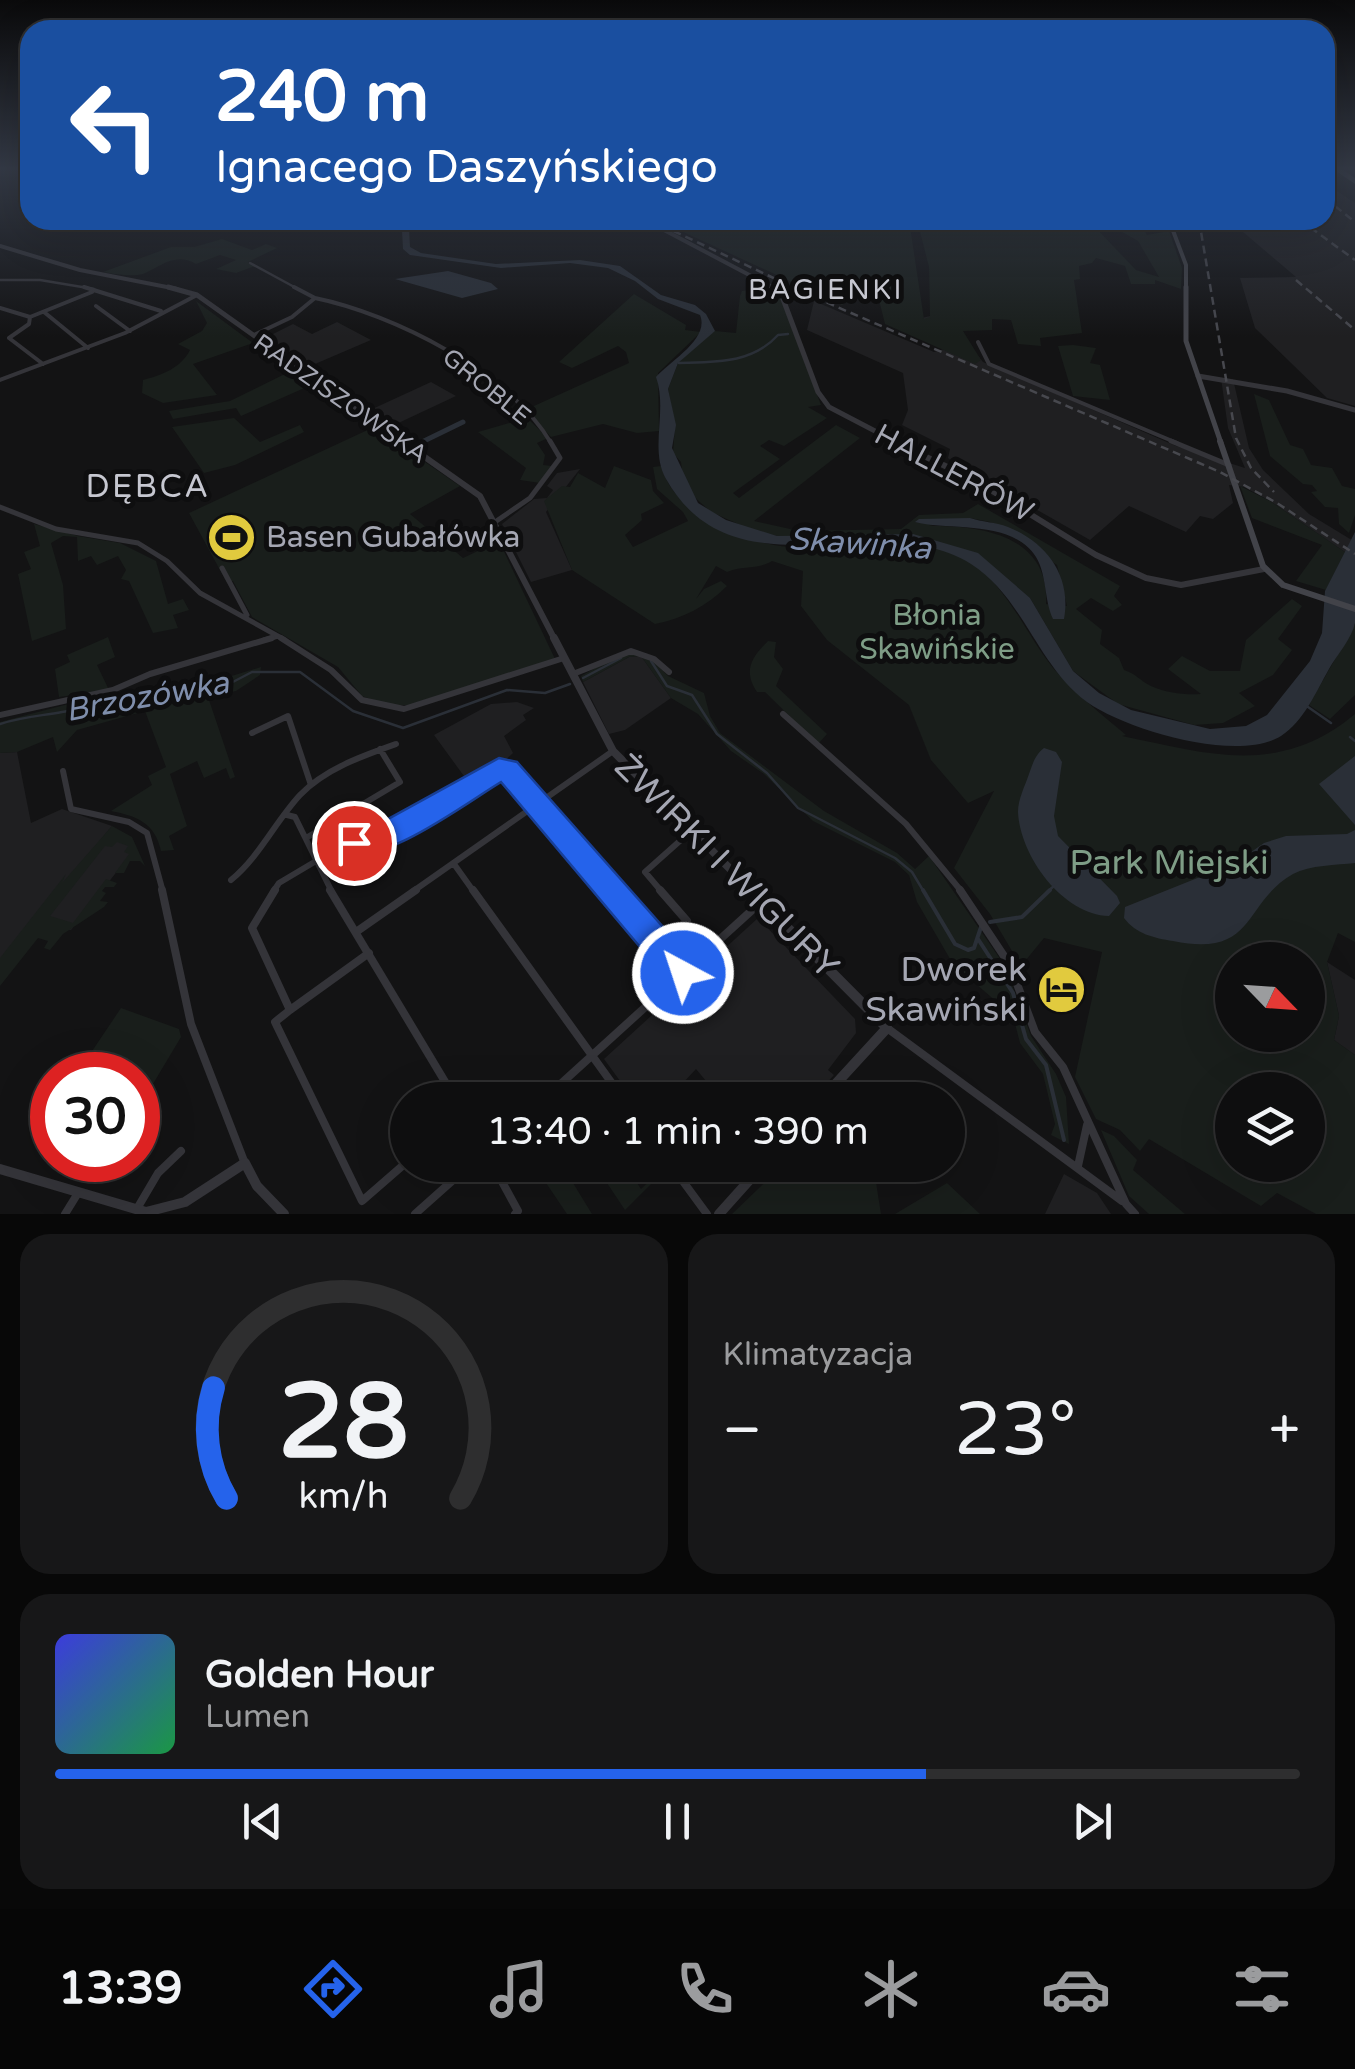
<!DOCTYPE html>
<html lang="pl">
<meta charset="utf-8">
<style>
body{margin:0;font-family:"Varela Round",sans-serif;background:#171718;color:#f1f3f6;height:100vh;display:flex;flex-direction:column;font-size:38px;white-space:nowrap}
*{box-sizing:border-box;margin:0}
p{font-size:32px;color:#9b9c9e}
.icon{flex:none;width:55px;height:55px;fill:none;stroke:currentColor;stroke-width:2;stroke-linecap:round;stroke-linejoin:round}
.map{position:relative;height:1214px;overflow:hidden}
.sheet{display:flex;flex-direction:column;gap:20px;padding:20px;background:#080808;flex:1}
.sheet>*{flex:none}
.banner{position:absolute;left:20px;top:20px;width:1315px;height:210px;border-radius:30px;box-shadow:0 10px 40px #0002,0 0 0 2px #2e2e2f;background:#1a4fa0;color:#fff;overflow:hidden}
.needle{width:65px;rotate:115deg}
.controls{position:absolute;left:1215px;top:942px;display:grid;gap:20px}
.controls a{display:grid;place-items:center;width:110px;height:110px;border-radius:50%;background:#0e0e0f;box-shadow:0 10px 40px #0002,0 0 0 2px #2e2e2f;font-size:50px}
.speed{position:absolute;left:30px;top:1052px;display:flex;gap:20px;font-size:50px;font-weight:700;text-align:center}
.speed>*{display:grid;place-content:center;width:130px;height:130px;border-radius:50%;background:#0e0e0f;box-shadow:0 10px 40px #0002,0 0 0 2px #2e2e2f;line-height:1}
.speed .limit{border:15px solid #d22;background:#fff;color:#111}
.pin{position:absolute;display:grid;place-items:center;width:85px;height:85px;color:#fff;margin:-42px;border:5px solid #fff;border-radius:50%;box-shadow:0 2px 10px #0007}
.me{position:absolute;width:110px;margin:-55px;rotate:320deg;stroke-linejoin:round;filter:drop-shadow(0 0 8px #0008)}
.turn{display:flex;align-items:center;gap:35px;height:210px;padding:0 30px;font-size:45px}
.turn .icon{width:130px;height:130px;stroke-width:2.5}
.turn b{display:block;font-size:70px;line-height:85px}
.big{font-size:75px;font-weight:600;line-height:1.1}
.sheet .card{flex:1;display:flex;flex-direction:column;justify-content:center;gap:15px;min-width:0;padding:0 35px;border-radius:30px;background:#171718}
.sheet .dial{align-items:center;gap:0}
.dial svg{height:260px;overflow:visible;fill:none;stroke:#2e2e2f;stroke-width:7;stroke-linecap:round;text-anchor:middle}
.dial text{fill:#f1f3f6;stroke:none}
.song{display:flex;align-items:center;gap:30px}
.cover{width:120px;height:120px;border-radius:15px;background:linear-gradient(135deg,hsl(240 70% 55%),hsl(140 70% 35%))}
.played{height:10px;border-radius:5px;background:linear-gradient(90deg,#2563eb 70%,#2e2e2f 70%)}
.keys{display:flex;justify-content:space-around;direction:ltr}
.heat{display:flex;justify-content:space-between;align-items:center;font-size:55px;direction:ltr}
.sheet .tiles{flex:1;display:grid;gap:20px;grid-template-columns:1fr 1fr}
.card:last-child{grid-column:span 2}
.trip{position:absolute;left:390px;top:1082px;width:575px;height:100px;border-radius:50px;background:#0e0e0f;box-shadow:0 10px 40px #0002,0 0 0 2px #2e2e2f;font-weight:600;line-height:100px;text-align:center}
.dock{display:flex;height:160px;justify-content:space-around;align-items:center;background:#060606;color:#9b9c9e}
.dock .icon{width:70px;height:70px}
.dock .current{color:#2563eb}
.dock b{font-size:45px;color:#f1f3f6}
.map>svg:first-child{display:block}
</style>
<div class="map">
<svg width="1355" height="1214" viewBox="0 0 1355 1214">
<rect width="100%" height="100%" fill="#131314"/>
<path fill="#1f1f21" d="M1325 183 1355 203V406L1327 398 1255 328 1240 278 1296 277 1230 221 1325 220Z
M814 301 934 352 944 349 917 319 944 313 983 362 1176 446 1245 468 1228 428 1221 378 1233 379 1249 448 1263 470 1309 514 1355 542V559L1270 501 1244 487 1229 485 1233 503 1213 519 1200 516 1186 532 1129 506 1090 540 953 462 948 458 950 449 902 425 908 410 903 373 807 330Z
M337 322 371 340 308 367 263 339 293 324 312 334Z
M431 382 456 396 392 426 368 411Z
M580 469 546 512 572 570 531 582 502 524 534 499 547 498 553 490 547 486 557 473Z
M641 656 671 698 625 730 609 734 583 682 629 657Z
M517 702 534 708 523 715 526 720 504 736 513 753 497 768 469 783 434 735 491 704Z
M17 752 31 823 62 809 112 826 0 963V753Z
M117 841 129 843 133 851 71 930 36 926 103 842Z
M758 918 855 1019 856 1033 828 1070 834 1075 811 1100H722L696 1069 667 1100H634L604 1059Z
M1327 962 1355 980V1055L1334 1040 1339 1016Z
M1064 1174 1097 1193 1111 1214H1045Z"/>
<path fill="#191e1b" fill-rule="evenodd" d="M657 220H848L882 228 855 220H909L924 319 930 317 929 267 917 220 1005 226 1008 224 953 220H1011L1009 224 1018 221 1094 226 1136 270 1159 277 1138 241 1117 229H1144L1147 235 1169 231 1182 268 1181 289 1155 280V284H1131L1125 266 1096 258 1092 263 1079 266 1080 279 1074 280 1082 333 1040 338 1041 346 1018 344 1011 320 992 319V330L963 331 981 360 975 364 885 324 876 288 853 286 852 299 842 305Z
M222 239 252 250 266 244 277 248 248 262 255 266 236 273 216 269 236 260 220 255 196 264C175 252 162 266 143 274 133 277 113 274 103 272L171 247H194Z
M753 289 778 291 821 405 808 407 827 418 784 446 769 440 760 446 780 459 733 493 739 498 836 425 860 438 754 521 799 531 901 529 919 515 963 513 978 504 1120 586 1114 596 1122 605 1113 611 1091 598 1076 609 1102 630 1100 644 1119 658 1124 670C1137 674 1140 681 1151 686 1166 693 1185 695 1201 694L1168 669 1182 656 1210 671H1240L1246 640 1292 599 1302 606 1278 639 1292 650 1273 675 1239 693 1255 706 1223 723 1194 725 1118 704 1073 671 1030 598 928 537 777 536 754 531 711 512 692 495 683 478 681 462 673 453 675 425 668 389 678 363 702 339 715 331 736 333 740 296 742 291ZM970 518 990 522 1057 565 1067 606 1046 604C1050 536 982 525 929 526Z
M634 294 686 325 685 330 701 332 658 373 659 431 637 433 603 424 551 437 525 410 629 363 626 352 618 346 572 368 559 362Z
M196 301 253 343 193 364 217 395 163 403 142 393 143 380C162 375 181 368 190 350L178 344 202 331 207 323Z
M1073 345 1096 348 1090 363 1100 365 1110 400 1073 396 1058 346Z
M295 369 312 380 309 386 241 416 236 408 173 419 169 411 230 401Z
M1254 394 1269 400 1290 445 1303 449 1311 465 1332 468 1342 486 1355 489V515L1349 533 1339 524 1338 508 1325 507 1311 492 1317 491 1312 485 1303 484 1270 456Z
M234 418 260 442 300 425 304 432 235 465 204 473 172 427Z
M527 418 548 438 537 443 545 455 543 465 552 466 540 483 520 480 526 468 478 432Z
M374 427 460 486 410 514 463 558 499 541 555 659 409 705H389L362 696 338 667 252 617 233 581 227 583 189 513Z
M614 466 651 480 653 491 664 503 641 514 642 520 625 535 633 547 688 521 683 512 657 489 653 467 661 466C668 492 689 509 711 521 731 532 750 541 774 545 830 555 893 531 948 551 1003 571 1020 627 1053 668 1075 693 1101 714 1126 735L1122 736C1209 754 1279 777 1355 714V942L1338 933 1327 962 1339 1016 1334 1040 1355 1055V1214H1316L1277 1193 1261 1206 1149 1139 1140 1151 1120 1130 1096 1119 1075 1077 1102 952 1044 938 1021 966 990 914 954 868 994 791 968 803 931 760 909 705 827 640 801 606 803 571 772 561C757 570 743 565 727 572L716 566 696 599 704 589 721 581 727 586C707 606 682 619 655 624L572 570 544 501 562 486 570 487 578 473 605 488ZM1232 960H1308V1035H1232ZM1232 1090H1308V1165H1232Z
M1240 486 1270 501 1345 552 1326 590 1296 581 1322 545 1252 518Z
M34 524 78 536 120 543 156 561 168 604 183 599 189 610 173 615 178 628 153 633 129 581 121 579 126 570 118 556 97 565 91 556 78 561 77 537 63 536 51 543 63 585 66 629 32 641 18 574 31 569 24 552 40 546Z
M1355 624V695L1330 719 1309 705Z
M108 637 115 657 97 665 109 690 59 697 55 669 70 662 67 655Z
M768 641 776 642 774 657 783 669 776 686 827 734 818 744 765 692H757C743 671 751 658 768 641Z
M622 653H646L668 676 704 693 710 716 720 733 824 811 897 853 915 869 929 856 1005 966 1031 1036 1056 1074 1066 1097 1069 1144 1051 1135 1055 1124 1043 1074 1020 1043 1013 1016 953 964 917 902 909 875 895 862 813 821 764 774 731 751 698 714 671 698 641 656 629 657 583 682 581 676Z
M261 667 260 675 236 691 208 697 235 777 230 779 226 768 204 778 197 761 170 774 187 826 169 836 174 850 161 851C155 823 137 816 111 811L152 785 148 776 166 767 145 711 77 730 57 752 53 737 17 752 0 753V722L114 692 137 698 205 677 225 678Z
M112 826 132 837 145 866 140 861H130L124 873H115L129 854 124 852 128 846 117 842 112 847 105 846 50 916 73 923 106 879 117 883 114 887H105L102 891 106 893 100 901 108 902 104 907 63 934 50 950 44 948 48 941 38 938 0 986V958L66 874 62 883Z
M121 1008 179 1029 181 1037 138 1109V1075H76Z
M1101 1130 1114 1136 1137 1160 1133 1170 1185 1214H1149L1129 1196Z
M550 1165H592L598 1174 595 1177 588 1168 573 1183 592 1214H567L540 1174Z
M595 1165H625L641 1189 657 1174 651 1165 661 1174 625 1210Z
M783 1165H868L875 1176 881 1214H732Z
M947 1183 980 1214H895Z"/>
<path fill="#2a2f37" d="M384 220H397L409 229 410 247 421 253 496 264 580 260 620 266 661 295 695 305 706 314 715 331 678 363 668 389 676 425 672 448 698 503 726 520 777 536 913 534 978 553 1030 598 1073 671 1099 693 1131 710 1210 729 1246 726 1267 715 1310 661 1322 633 1325 591 1355 532C1355 560 1355 595 1355 623 1352 638 1337 655 1329 669 1316 692 1304 721 1281 736 1238 763 1126 730 1087 702 1037 665 1024 598 971 564 878 505 735 600 666 479 649 449 668 411 656 377 670 361 710 339 700 315L658 299 635 281 608 268 570 263 501 268 410 255 403 249 402 231Z
M448 271 491 283 498 289 462 298 395 279Z
M970 518C982 522 995 522 1008 527 1046 542 1072 576 1064 619H1053C1044 600 1047 575 1036 557 1012 519 950 531 915 522L919 519Z
M1044 748 1056 752 1062 762 1054 816 1058 836 1117 896 1120 903 1109 916C1063 915 1020 856 1018 812 1018 799 1025 786 1029 774 1033 763 1035 755 1044 748Z
M1355 756V825L1319 784Z
M1355 830V863C1337 865 1310 865 1293 874 1242 903 1257 958 1173 941 1154 938 1136 934 1124 918L1125 907 1200 877 1221 873 1264 843 1286 836 1347 834Z"/>
<g fill="none" stroke-linecap="round" stroke-linejoin="round">
<path stroke="#2a2f37" stroke-width="2.5" d="M679 363C715 362 752 364 778 335L788 334
M651 661 667 686 692 695 717 734 767 773 798 808 895 858 912 872 924 892
M583 678 621 658
M1308 707 1331 723
M0 724C21 717 40 716 62 712 73 711 81 704 92 702 130 696 174 709 204 679L229 684 252 672H300L353 711 403 728 507 690 545 693 570 684
M1350 737 1355 741
M1047 892 1054 886"/>
<path stroke="#2a2f37" stroke-width="4" d="M923 890 955 944 968 950 974 948 981 927
M990 922 1022 917 1050 890
M978 939 1013 993 1026 1039 1046 1065 1064 1140"/>
<path stroke="#2a2f37" stroke-width="5" d="M424 441 463 422"/>
<path stroke="#343439" stroke-width="2.5" d="M428 220 444 228
M250 263 298 289
M0 280H40L94 289"/>
<path stroke="#343439" stroke-width="4" d="M84 287 161 311
M294 287 315 298
M96 306 130 331
M0 308 30 317
M44 312 88 348
M30 317 29 324 9 338 43 364
M30 317 92 292
M254 335 292 317 315 298C393 314 509 372 551 443
M978 342 989 364 1177 443
M0 380 125 333 197 295"/>
<path stroke="#343439" stroke-width="5" d="M1171 441 1229 465
M0 507 56 529 138 543 167 561 200 593 285 640
M495 522 530 498 560 458 550 441
M222 568 247 615
M264 640 278 636"/>
<path stroke="#343439" stroke-width="6" d="M281 638 331 670 362 700 404 709 564 658
M573 674 631 651 654 659 669 672
M783 714 906 824 962 892
M0 715 113 690 150 674 272 638
M252 733 288 716 311 785
M63 771 71 809 129 822 147 833 163 892
M287 815 295 817 332 892
M306 838 400 782 380 749
M454 864 474 892
M231 880C260 856 275 822 300 795 325 769 362 756 396 744
M273 892 279 883 338 848 382 837 499 770H508L614 892
M412 892 613 751
M662 892 645 872 691 831"/>
<path stroke="#343439" stroke-width="8" d="M162 890 191 1024 244 1161
M275 890 252 928 290 1010 275 1022 362 1201 408 1161
M330 890 456 1100
M473 890 624 1100
M611 890 683 973
M660 890 687 921 661 947
M960 890 1010 965 1035 1032 1063 1067 1126 1204 1135 1214
M356 932 416 890
M290 1010 369 953
M887 1028 1122 1201
M543 1100 761 902
M493 1165 518 1211 515 1214
M671 1165 707 1214
M1078 1166 1087 1125
M138 1207 158 1173 181 1151
M65 1214 78 1193
M415 1214 470 1165"/>
<path stroke="#343439" stroke-width="4" d="M620 220 664 230 776 289
M0 246 80 270 177 289"/>
<path stroke="#343439" stroke-width="5" d="M168 287 197 295 405 443
M772 287 780 291 818 392 829 407 898 443
M1198 376 1287 391 1355 410"/>
<path stroke="#343439" stroke-width="6" d="M402 441 480 496 555 640
M892 441 973 479 1096 555 1146 578 1181 585 1264 569"/>
<path stroke="#343439" stroke-width="8" d="M554 638 613 751 753 892"/>
<path stroke="#343439" stroke-width="10" d="M750 890 887 1028 821 1100
M0 1169 146 1212 185 1202 245 1163 257 1186 284 1214
M719 1214 763 1165"/>
<path stroke="#424349" stroke-width="4" d="M1169 220 1186 265V289"/>
<path stroke="#424349" stroke-width="5" d="M1186 287V341L1221 443"/>
<path stroke="#424349" stroke-width="6" d="M1220 441 1263 566 1283 585 1355 609"/>
<path stroke="#505057" stroke-width="5" d="M1336 168 1355 181"/>
<path stroke="#47484e" stroke-width="2.5" stroke-dasharray="8 5" stroke-linecap="butt" d="M1325 198 1355 222
M650 220 814 297 1220 472 1277 503 1355 554
M1199 220 1236 438 1251 468 1274 492
M1300 220 1355 260
M1296 280 1355 330"/>
</g>
<linearGradient id="sky" x2="0" y2="1"><stop stop-color="#0a0a0b"/><stop offset="0.5" stop-color="#333945"/><stop offset="1" stop-color="#333945" stop-opacity="0"/></linearGradient>
<rect width="1355" height="337" fill="url(#sky)"/>
<path fill="#2563eb" stroke="#184099" stroke-width="2.5" d="M499 758 517 762 694 962 699 973 694 985 683 989 672 985 501 782C466 803 382 867 344 852L339 843 344 834 377 825Z"/>
<defs>
<symbol id="stadium-disc" viewBox="-11 -11 22 22"><circle r="9.5" fill="#e1ca3e" stroke="#0e0e0f"/><path d="M0-5a6.5 5 0 1 0 0 10a6.5 5 0 1 0 0-10ZM-3.5-1.8h7v3.6h-7Z" fill="#111"/></symbol>
<symbol id="hotel-disc" viewBox="-11 -11 22 22"><circle r="9.5" fill="#e1ca3e" stroke="#0e0e0f"/><path d="M-6-4.5h1.5V1H6V5H4.5V3h-9V5H-6ZM-4 0a1.8 1.8 0 1 1 3.6 0ZM.5 0V-2.5h3Q6-2.5 6 0Z" fill="#111"/></symbol>
</defs>
<g fill-rule="evenodd">
<use href="#stadium-disc" x="204" y="510" width="55" height="55"/>
<use href="#hotel-disc" x="1034" y="962" width="55" height="55"/>
</g>
<g text-anchor="middle" stroke-width="10" stroke-linejoin="round" paint-order="stroke">
<g font-size="25" fill="#a5a7b3" stroke="#0e0e0f">
<text transform="translate(487 386) rotate(39)" y="9">GROBLE</text>
<text transform="translate(341 398) rotate(35)" y="9">RADZISZOWSKA</text>
</g>
<g font-size="28" letter-spacing="2.5" fill="#c6c7d0" stroke="#0e0e0f">
<text x="826" y="299">BAGIENKI</text>
</g>
<g font-size="30" fill="#a5a7b3" stroke="#0e0e0f">
<text transform="translate(954 473) rotate(28)" y="10">HALLERÓW</text>
</g>
<g font-size="30" fill="#a5a7b3" stroke="#0e0e0f" text-anchor="start">
<text x="266" y="547">Basen Gubałówka</text>
</g>
<g font-size="30" fill="#7e9d86" stroke="#0e0e0f">
<text x="937" y="625">Błonia<tspan x="937" dy="34">Skawińskie</tspan></text>
</g>
<g font-size="32" letter-spacing="2.5" fill="#c6c7d0" stroke="#0e0e0f">
<text x="148" y="497">DĘBCA</text>
</g>
<g font-size="32" font-style="italic" fill="#7f8eac" stroke="#0e0e0f">
<text transform="translate(860 543) rotate(4)" y="11">Skawinka</text>
<text transform="translate(147 696) rotate(-10)" y="11">Brzozówka</text>
</g>
<g font-size="35" fill="#7e9d86" stroke="#0e0e0f">
<text x="1169" y="874">Park Miejski</text>
</g>
<g font-size="35" fill="#a5a7b3" stroke="#0e0e0f">
<text transform="translate(727 866) rotate(45)" y="12">ŻWIRKI I WIGURY</text>
</g>
<g font-size="35" fill="#a5a7b3" stroke="#0e0e0f" text-anchor="end">
<text x="1027" y="981">Dworek<tspan x="1027" dy="40">Skawiński</tspan></text>
</g>
</g>
</svg>
<div class="controls">
<a><svg class="needle" viewBox="-14 -14 28 28"><path d="M0-13l5 13h-10z" fill="#e53935"/><path d="M0 13l5-13h-10z" fill="#9b9c9e"/></svg></a>
<a><svg class="icon" aria-label="layers" viewBox="0 0 24 24"><path d="M12 4l9 5-9 5-9-5zM3 14l9 5 9-5"/></svg></a>
</div>
<div class="speed"><div class="limit">30</div></div>
<div class="pin" style="left:354px;top:843px;background:#d93025"><svg class="icon" aria-label="arrive" viewBox="0 0 24 24"><path d="M6 21V4h12l-3 4 3 4H6"/></svg></div>
<svg class="me" style="left:683px;top:973px" viewBox="-20 -20 40 40"><circle r="17" fill="#2563eb" stroke="#fff" stroke-width="3"/><path d="M0-11L8 9 0 5-8 9z" fill="#fff"/></svg>
<div class="trip">13:40 · 1 min · 390 m</div>
<div class="banner">
<div class="turn"><svg class="icon" aria-label="left" viewBox="0 0 24 24"><path d="M17 20v-9H6M10 6l-5 5 5 5"/></svg><div><b>240 m</b>Ignacego Daszyńskiego</div></div>
</div>
</div>
<section class="sheet">
<div class="tiles">
<div class="card dial"><svg viewBox="0 0 100 80">
<path d="M14 69A42 42 0 1 1 86 69"/>
<path d="M14 69A42 42 0 0 1 10 35" stroke="#2563eb"/>
<text x="50" y="56" font-size="32" font-weight="700">28</text>
<text x="50" y="72" font-size="11">km/h</text>
</svg></div>
<div class="card"><p>Klimatyzacja</p>
<div class="heat"><a>−</a><b class="big">23°</b><a>+</a></div>
</div>
<div class="card">
<div class="song"><i class="cover"></i><div><b>Golden Hour</b><p>Lumen</p></div></div>
<div class="played"></div>
<div class="keys"><svg class="icon" aria-label="previous" viewBox="0 0 24 24"><path d="M18 5L8 12l10 7zM5 5v14"/></svg><svg class="icon" aria-label="pause" viewBox="0 0 24 24"><path d="M8 5v14M16 5v14"/></svg><svg class="icon" aria-label="next" viewBox="0 0 24 24"><path d="M6 5l10 7-10 7zM19 5v14"/></svg></div>
</div>
</div>
</section>
<nav class="dock">
<b>13:39</b>
<svg class="icon current" aria-label="directions" viewBox="0 0 24 24"><path d="M12 3l9 9-9 9-9-9zM9 14v-3h6M13 9l2 2-2 2"/></svg>
<svg class="icon" aria-label="music" viewBox="0 0 24 24"><path d="M9 18V5l10-2v13"/><circle cx="6" cy="18" r="3"/><circle cx="16" cy="16" r="3"/></svg>
<svg class="icon" aria-label="phone" viewBox="0 0 24 24"><path d="M5 4h4l2 5-3 2q2 4 5 5l2-3 5 2v4C11 20 4 13 5 4z"/></svg>
<svg class="icon" aria-label="climate" viewBox="0 0 24 24"><path d="M12 3v18M4 7l16 10M4 17L20 7"/></svg>
<svg class="icon" aria-label="car" viewBox="0 0 24 24"><path d="M5 17H2v-5l4-1 3-4h7l3 4 3 1v5h-3M9 17h6M6 11h13"/><circle cx="7" cy="17" r="2"/><circle cx="17" cy="17" r="2"/></svg>
<svg class="icon" aria-label="filters" viewBox="0 0 24 24"><path d="M4 7h16M4 17h16"/><circle cx="9" cy="7" r="2"/><circle cx="15" cy="17" r="2"/></svg>
</nav>
